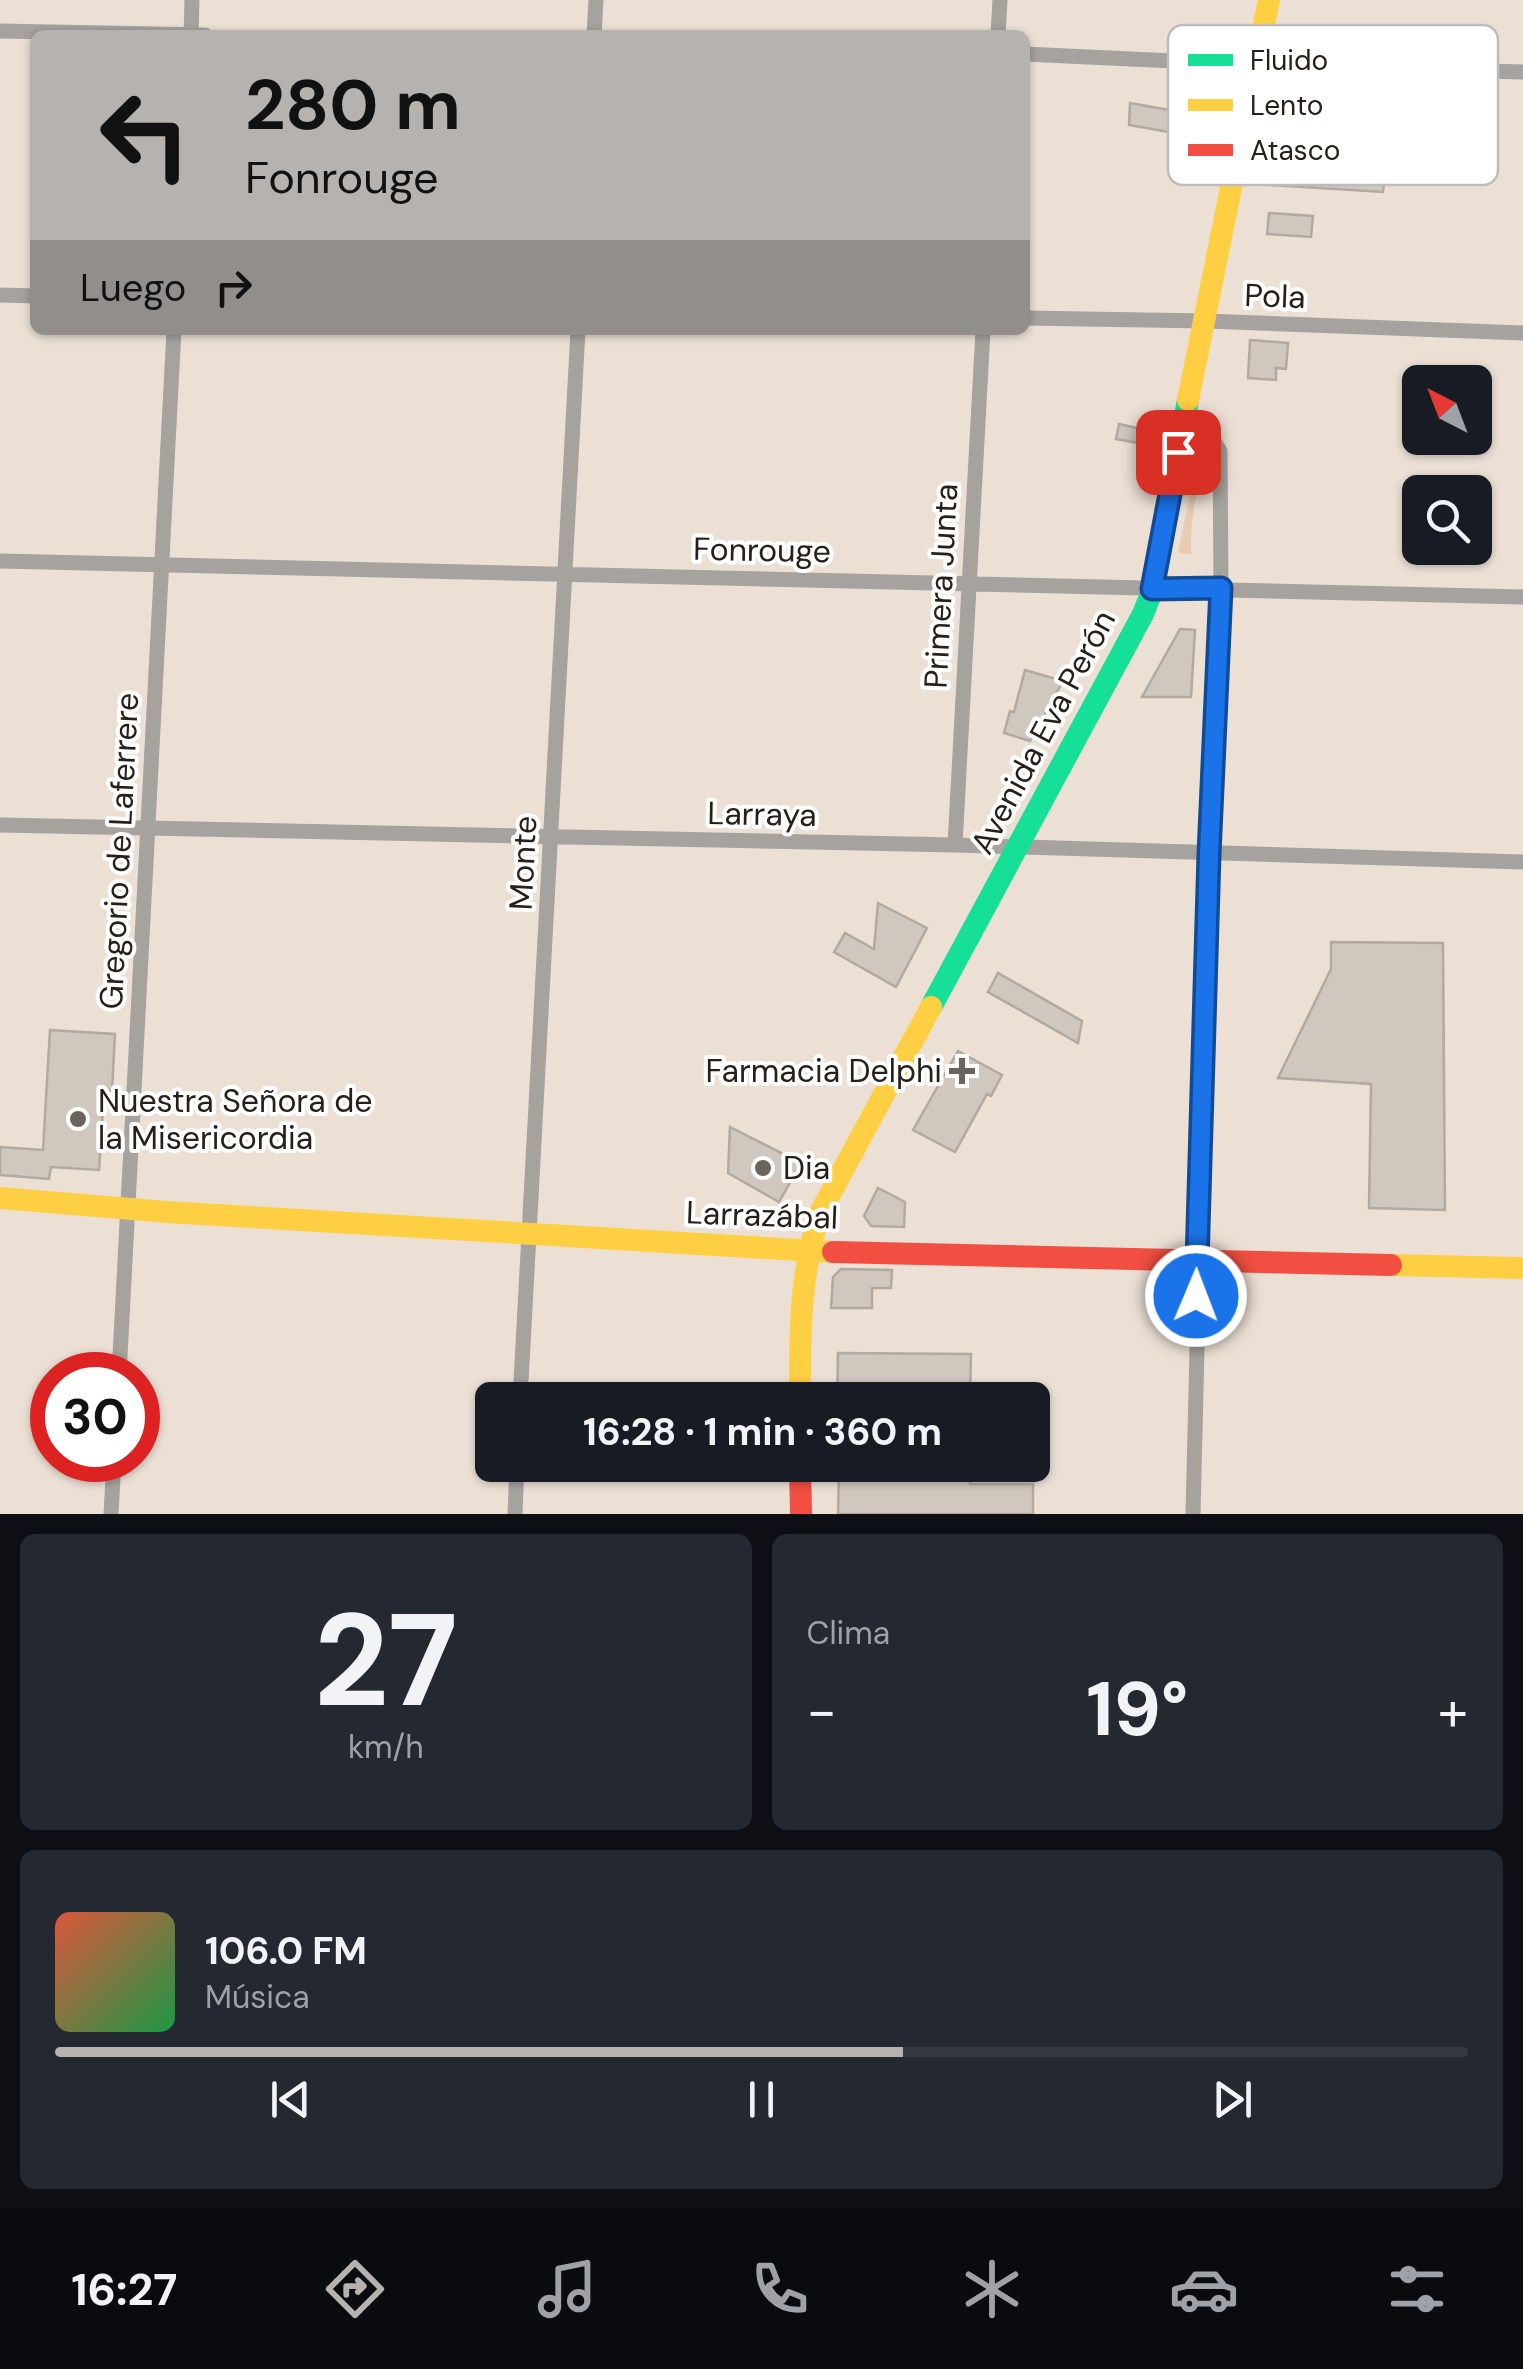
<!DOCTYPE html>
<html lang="es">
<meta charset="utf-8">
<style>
body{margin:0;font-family:"DM Sans",sans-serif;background:#242831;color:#f1f3f6;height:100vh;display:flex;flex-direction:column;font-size:38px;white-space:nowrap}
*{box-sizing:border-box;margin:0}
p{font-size:32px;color:#9ea1a6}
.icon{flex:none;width:55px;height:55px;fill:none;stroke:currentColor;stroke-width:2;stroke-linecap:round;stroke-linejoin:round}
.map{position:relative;height:1514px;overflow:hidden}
.details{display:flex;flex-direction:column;gap:20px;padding:20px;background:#0d0f14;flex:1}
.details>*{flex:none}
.guide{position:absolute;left:30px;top:30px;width:1000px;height:305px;border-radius:15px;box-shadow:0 2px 8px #0004;background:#b6b2b0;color:#111;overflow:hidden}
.needle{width:65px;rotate:318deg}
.controls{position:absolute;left:1402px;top:365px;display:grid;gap:20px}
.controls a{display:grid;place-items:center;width:90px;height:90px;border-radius:15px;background:#171b24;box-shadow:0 2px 8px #0004;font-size:50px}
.speed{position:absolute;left:30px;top:1352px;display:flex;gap:20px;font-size:50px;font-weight:700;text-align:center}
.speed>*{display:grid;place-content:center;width:130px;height:130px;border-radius:50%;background:#171b24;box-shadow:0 2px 8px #0004;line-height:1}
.speed .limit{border:15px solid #d22;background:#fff;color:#111}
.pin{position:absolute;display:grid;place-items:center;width:85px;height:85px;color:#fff;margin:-42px;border-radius:20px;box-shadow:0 5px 15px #0006}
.me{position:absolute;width:110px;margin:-55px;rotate:1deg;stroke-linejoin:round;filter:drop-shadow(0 0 8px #0008)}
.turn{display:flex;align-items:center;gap:35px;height:210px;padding:0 50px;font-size:45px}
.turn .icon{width:130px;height:130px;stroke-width:2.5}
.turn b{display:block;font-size:70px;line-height:85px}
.then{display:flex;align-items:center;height:95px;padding:0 50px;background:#0003;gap:20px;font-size:38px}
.big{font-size:75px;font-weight:700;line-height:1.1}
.details .widget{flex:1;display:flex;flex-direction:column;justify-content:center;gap:15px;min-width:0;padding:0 35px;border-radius:15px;background:#242831}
.details .dial{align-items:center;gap:0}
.dial b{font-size:130px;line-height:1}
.song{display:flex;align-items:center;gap:30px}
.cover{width:120px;height:120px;border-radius:15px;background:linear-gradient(135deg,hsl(10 70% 55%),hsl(140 70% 35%))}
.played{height:10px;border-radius:5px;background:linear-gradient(90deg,#b6b2b0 60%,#363941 60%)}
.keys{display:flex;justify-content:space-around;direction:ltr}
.heat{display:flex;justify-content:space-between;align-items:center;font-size:55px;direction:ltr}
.details .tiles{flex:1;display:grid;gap:20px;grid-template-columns:1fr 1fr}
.widget:last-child{grid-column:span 2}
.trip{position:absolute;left:475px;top:1382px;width:575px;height:100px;border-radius:15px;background:#171b24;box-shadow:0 2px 8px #0004;font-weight:700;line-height:100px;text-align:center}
.tab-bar{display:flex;height:160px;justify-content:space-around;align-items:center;background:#090b0e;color:#9ea1a6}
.tab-bar .icon{width:70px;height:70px}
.tab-bar .selected{color:#b6b2b0}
.tab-bar b{font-size:45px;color:#f1f3f6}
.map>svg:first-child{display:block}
</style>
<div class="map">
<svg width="1523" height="1514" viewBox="0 0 1523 1514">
<rect width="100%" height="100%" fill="#ece0d5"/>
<path fill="#e8cbb0" d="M1199 450 1202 452C1200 486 1189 519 1191 554L1178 553Z"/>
<path fill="#d0c7be" stroke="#b2a9a1" stroke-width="2.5" d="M1176 80 1193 81 1200 90 1191 136 1129 125 1130 103 1175 111Z
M1307 80 1477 83 1475 151 1388 148 1383 192 1271 185 1282 145H1303Z
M1269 213 1313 216 1311 237 1267 234Z
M1250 340 1288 343 1286 369 1276 368V380L1248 378Z
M1119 424 1141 429 1138 443 1116 439Z
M1180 629 1195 630 1191 697H1142Z
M1025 670 1063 681 1030 741 1004 733 1010 711 1014 712Z
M878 903 927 928 896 987 834 952 845 933 874 949Z
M1331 942 1443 943 1445 1210 1369 1208 1371 1084 1278 1078 1331 969Z
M998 973 1082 1021 1078 1043 988 992Z
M50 1030 115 1034 112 1091H104L99 1170 51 1167 49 1179 0 1175V1147L43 1150Z
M958 1051 1002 1075 991 1096 987 1094 955 1152 913 1130Z
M730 1127 801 1163 779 1202 728 1173Z
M878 1188 905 1202 904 1227 871 1226 864 1216Z
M841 1269 892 1270 891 1288H872V1308H831L833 1277Z
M838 1353 971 1354 970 1400H837Z
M839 1471 971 1474 970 1484H1033V1514H838Z"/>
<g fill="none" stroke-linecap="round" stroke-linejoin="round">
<path stroke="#a6a29e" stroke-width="15" d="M0 31 205 35
M191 35 192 0
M594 35 596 0
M998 35 1000 0
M1025 54 1258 65 1523 72
M0 295 35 296
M1025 318 1206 321 1523 333
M1185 415 1208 431 1220 451 1221 587 1209 855 1193 1514
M0 561 1523 597
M0 825 955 845 1523 862
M955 845 983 330
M119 1375 174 330
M520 1400 578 330
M111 1514 114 1460
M515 1514 517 1465"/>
<path stroke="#16e098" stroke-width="22" d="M931 1007 1143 614 1153 589 1188 400"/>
<path stroke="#ffcf43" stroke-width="22" d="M1188 400 1269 0
M0 1198 167 1212 833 1252
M1391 1265 1523 1268
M800 1400C800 1335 799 1273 821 1211L931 1007"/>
<path stroke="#f24e42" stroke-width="22" d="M833 1252 1391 1265
M800 1465 801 1514"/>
</g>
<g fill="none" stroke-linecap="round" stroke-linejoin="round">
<defs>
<path id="route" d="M1178 452 1152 589 1221 588 1209 854 1196 1296"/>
</defs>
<use href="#route" stroke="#114b97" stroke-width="25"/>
<use href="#route" stroke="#1a73e8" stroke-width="18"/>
</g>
<g fill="#6d635a" stroke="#fff" stroke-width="4">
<path d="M957 1056h10v10h10v10h-10v10h-10v-10h-10v-10h10z"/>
<circle cx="78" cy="1119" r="10"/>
<circle cx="763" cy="1168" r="10"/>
</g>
<g text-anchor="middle" stroke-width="8" stroke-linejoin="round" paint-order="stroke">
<g font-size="32" fill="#282018" stroke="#fff">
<text transform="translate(1275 296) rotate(2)" y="11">Pola</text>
<text transform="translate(762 550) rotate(1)" y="11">Fonrouge</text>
<text transform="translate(941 586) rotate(-87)" y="11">Primera Junta</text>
<text transform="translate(1043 732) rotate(-62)" y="11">Avenida Eva Perón</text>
<text transform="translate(762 814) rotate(1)" y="11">Larraya</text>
<text transform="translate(119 851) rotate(-87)" y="11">Gregorio de Laferrere</text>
<text transform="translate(523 863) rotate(-87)" y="11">Monte</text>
<text transform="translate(762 1215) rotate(2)" y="11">Larrazábal</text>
</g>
<g font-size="32" fill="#282018" stroke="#fff" text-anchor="start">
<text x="942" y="1082" text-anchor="end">Farmacia Delphi</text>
<text x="98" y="1112">Nuestra Señora de<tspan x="98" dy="37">la Misericordia</tspan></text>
<text x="783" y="1179">Dia</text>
</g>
</g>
<rect x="1168" y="25" width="330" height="160" rx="15" fill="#fff" stroke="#bebcba" stroke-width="2.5"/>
<rect x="1188" y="54" width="45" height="12" fill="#16e098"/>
<rect x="1188" y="99" width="45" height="12" fill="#ffcf43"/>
<rect x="1188" y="144" width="45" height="12" fill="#f24e42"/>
<g font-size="28" fill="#282018">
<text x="1250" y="70">Fluido</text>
<text x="1250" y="115">Lento</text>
<text x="1250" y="160">Atasco</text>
</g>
</svg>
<div class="controls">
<a><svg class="needle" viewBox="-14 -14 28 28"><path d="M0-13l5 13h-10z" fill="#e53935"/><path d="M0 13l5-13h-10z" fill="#9ea1a6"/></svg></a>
<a><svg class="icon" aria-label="search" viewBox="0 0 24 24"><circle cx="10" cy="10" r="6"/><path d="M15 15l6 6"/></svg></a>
</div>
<div class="speed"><div class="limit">30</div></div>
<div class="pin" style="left:1178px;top:452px;background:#d93025"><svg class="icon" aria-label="arrive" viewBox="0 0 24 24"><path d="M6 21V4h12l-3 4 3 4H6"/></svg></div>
<svg class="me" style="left:1196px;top:1296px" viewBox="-20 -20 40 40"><circle r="17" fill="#1a73e8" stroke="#fff" stroke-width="3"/><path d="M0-11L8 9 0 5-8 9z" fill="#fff"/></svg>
<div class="trip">16:28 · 1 min · 360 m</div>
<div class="guide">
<div class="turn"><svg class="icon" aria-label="left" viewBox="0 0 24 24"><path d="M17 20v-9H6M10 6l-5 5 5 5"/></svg><div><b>280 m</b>Fonrouge</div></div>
<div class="then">Luego<svg class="icon" aria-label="right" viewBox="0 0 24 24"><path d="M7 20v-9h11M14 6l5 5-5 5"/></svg></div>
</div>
</div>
<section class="details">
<div class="tiles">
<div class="widget dial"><b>27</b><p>km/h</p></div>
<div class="widget"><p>Clima</p>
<div class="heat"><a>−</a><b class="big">19°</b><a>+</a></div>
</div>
<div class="widget">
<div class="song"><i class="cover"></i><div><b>106.0 FM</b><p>Música</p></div></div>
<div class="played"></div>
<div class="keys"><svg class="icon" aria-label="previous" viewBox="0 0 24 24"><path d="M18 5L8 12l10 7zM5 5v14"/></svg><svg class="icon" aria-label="pause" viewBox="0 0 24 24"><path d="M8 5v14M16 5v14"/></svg><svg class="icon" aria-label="next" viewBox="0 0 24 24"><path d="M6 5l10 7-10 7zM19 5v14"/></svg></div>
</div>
</div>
</section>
<nav class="tab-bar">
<b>16:27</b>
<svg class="icon selected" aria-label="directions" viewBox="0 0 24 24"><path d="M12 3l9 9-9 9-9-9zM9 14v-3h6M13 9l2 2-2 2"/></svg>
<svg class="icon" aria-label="music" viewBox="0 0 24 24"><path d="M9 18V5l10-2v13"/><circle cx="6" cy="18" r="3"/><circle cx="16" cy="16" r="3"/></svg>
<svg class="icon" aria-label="phone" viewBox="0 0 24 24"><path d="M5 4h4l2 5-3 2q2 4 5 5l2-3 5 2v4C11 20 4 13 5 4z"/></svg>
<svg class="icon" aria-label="climate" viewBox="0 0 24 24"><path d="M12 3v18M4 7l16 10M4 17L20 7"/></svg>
<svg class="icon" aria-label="car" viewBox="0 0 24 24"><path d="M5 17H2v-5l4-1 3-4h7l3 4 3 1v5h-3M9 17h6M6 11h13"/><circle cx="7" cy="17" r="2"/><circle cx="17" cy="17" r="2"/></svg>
<svg class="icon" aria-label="filters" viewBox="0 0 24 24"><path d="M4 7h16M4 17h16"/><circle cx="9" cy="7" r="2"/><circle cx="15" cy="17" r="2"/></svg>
</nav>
